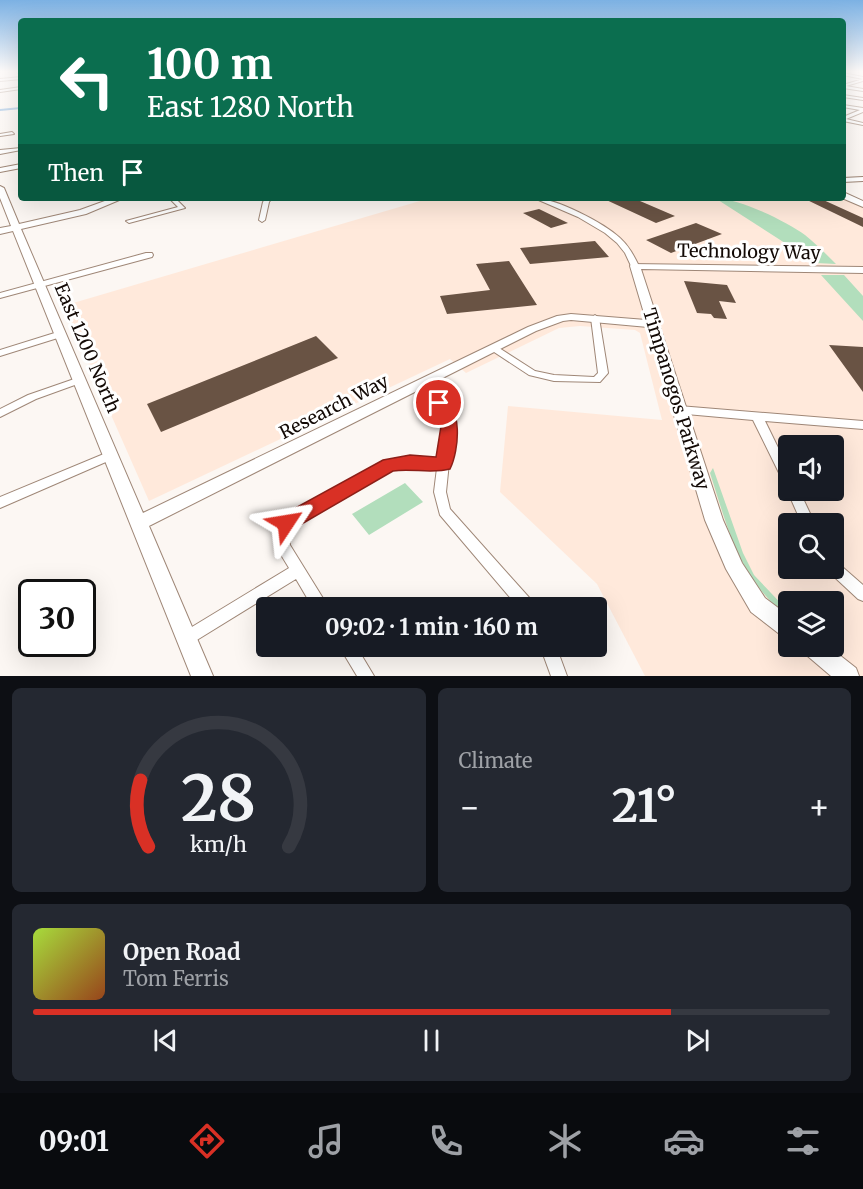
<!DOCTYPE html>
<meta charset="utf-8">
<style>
body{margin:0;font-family:Merriweather,serif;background:#242831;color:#f1f3f6;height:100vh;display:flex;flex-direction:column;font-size:22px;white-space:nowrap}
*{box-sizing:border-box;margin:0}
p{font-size:20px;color:#9ea1a6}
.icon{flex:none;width:33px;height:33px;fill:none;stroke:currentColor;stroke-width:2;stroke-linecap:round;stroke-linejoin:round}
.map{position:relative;height:676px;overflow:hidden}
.details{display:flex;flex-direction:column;gap:12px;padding:12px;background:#0d0f14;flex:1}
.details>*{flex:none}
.banner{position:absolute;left:18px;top:18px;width:828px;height:183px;border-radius:6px;box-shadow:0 6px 24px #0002;background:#0b6e4f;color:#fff;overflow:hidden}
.controls{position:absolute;left:778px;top:435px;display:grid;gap:12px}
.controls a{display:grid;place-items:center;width:66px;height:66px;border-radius:6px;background:#171b24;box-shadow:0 6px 24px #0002;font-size:30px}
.speed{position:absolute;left:18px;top:579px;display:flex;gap:12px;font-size:30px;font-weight:700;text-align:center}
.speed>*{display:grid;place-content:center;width:78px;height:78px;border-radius:50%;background:#171b24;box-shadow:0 6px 24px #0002;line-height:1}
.speed .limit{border:3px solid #111;border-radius:9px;background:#fff;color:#111}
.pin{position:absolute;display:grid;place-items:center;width:51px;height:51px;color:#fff;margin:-26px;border:3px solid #fff;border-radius:50%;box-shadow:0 2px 6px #0007}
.me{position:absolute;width:66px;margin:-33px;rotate:57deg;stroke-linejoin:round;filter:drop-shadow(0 0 4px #0008)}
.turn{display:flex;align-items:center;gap:21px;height:126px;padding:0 30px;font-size:27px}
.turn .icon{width:78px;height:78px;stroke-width:2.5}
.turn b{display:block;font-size:42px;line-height:51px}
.then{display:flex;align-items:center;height:57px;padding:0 30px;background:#0003;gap:12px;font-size:22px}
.big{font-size:45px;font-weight:700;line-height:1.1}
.details .widget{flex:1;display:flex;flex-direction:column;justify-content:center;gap:9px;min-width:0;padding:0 21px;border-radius:9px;background:#242831}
.details .dial{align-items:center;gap:0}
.dial svg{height:156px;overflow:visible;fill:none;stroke:#363941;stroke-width:7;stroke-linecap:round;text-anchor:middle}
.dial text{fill:#f1f3f6;stroke:none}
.song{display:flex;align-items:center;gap:18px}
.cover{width:72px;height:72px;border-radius:9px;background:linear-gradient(135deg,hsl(80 70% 55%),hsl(20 70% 35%))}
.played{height:6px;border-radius:3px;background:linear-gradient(90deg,#d93025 80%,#363941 80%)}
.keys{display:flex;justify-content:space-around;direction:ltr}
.heat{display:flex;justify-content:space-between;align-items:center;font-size:33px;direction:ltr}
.details .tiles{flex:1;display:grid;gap:12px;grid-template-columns:1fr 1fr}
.widget:last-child{grid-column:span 2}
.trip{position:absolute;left:256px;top:597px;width:351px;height:60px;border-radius:6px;background:#171b24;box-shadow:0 6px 24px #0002;font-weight:700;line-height:60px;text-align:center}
.dock{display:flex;height:96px;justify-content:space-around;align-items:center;background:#090b0e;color:#9ea1a6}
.dock .icon{width:42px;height:42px}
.dock .active{color:#d93025}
.dock b{font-size:27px;color:#f1f3f6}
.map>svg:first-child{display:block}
</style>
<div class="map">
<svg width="863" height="676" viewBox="0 0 863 676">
<rect width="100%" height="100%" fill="#fcf7f3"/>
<path fill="#ffe9db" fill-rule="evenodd" d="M430 198H841L863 208V676H645L597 584 500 492 508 406 662 420 640 333 635 330 580 326 559 328 466 373 450 359 149 501 63 306ZM789 446H834V490H789ZM789 524H834V568H789ZM789 602H834V646H789Z"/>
<path fill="#b2debc" d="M715 198C738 198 786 221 805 235 816 244 826 254 836 264L816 263Z
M821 275H844L863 296V321Z
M713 468 743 553 754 575 789 612V619C738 575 730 535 710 473Z
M405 483 423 502 369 535 352 514Z"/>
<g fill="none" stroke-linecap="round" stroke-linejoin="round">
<path fill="#7baddc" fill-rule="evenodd" d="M21 107V109L0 111V109Z"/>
</g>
<path fill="#695344" d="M602 198H633L675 216 656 223Z
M803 198H819L863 218V227Z
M539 209 568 223 551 228 523 213Z
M696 223 722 234 671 253 646 240Z
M595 241 609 257 530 264 520 248Z
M509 261 537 305 447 314 440 296 490 290 476 264Z
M684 281 727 285 736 303 719 301 727 319 714 318 711 314 697 313Z
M316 336 338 358 161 432 147 404Z
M829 345 863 347V392Z"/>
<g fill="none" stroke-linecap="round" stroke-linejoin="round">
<defs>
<path id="minor" d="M17 72H20L21 76Z
M843 73 863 77V81L846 86 863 89V91L843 88V85L863 79 843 75Z
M21 87V89L0 92V90Z
M843 95 863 98V100L843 97Z
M843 105 863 108V112L846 119 863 123V125L843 121V117L860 110 843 107Z
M12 132 14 134 0 136V134Z
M21 148V150L0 154V150Z
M21 164V168L0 172V168Z
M169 198H175L185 208 129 223 126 221 178 207Z
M266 198H272L269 202 265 220 262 222 259 220 263 202Z
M534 198C556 198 604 223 620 238 629 246 634 256 639 266L638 268H632L625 253 617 243 605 233 578 217Z
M146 253H152L153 255 152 257 0 298V293Z
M595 315 599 318 608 373 600 382 554 381 529 375 488 348 493 345 496 346 535 371 554 375 594 377 598 373 591 318Z
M61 331 65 334 64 336 0 356V350Z
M80 377 83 378 85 380 83 382 36 399 0 417V409L28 395Z
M418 382 422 383 454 414 446 492 450 509 534 603 536 608H519L440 515 434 492 437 468 409 466 392 469 291 527 288 531 290 545 329 608H313L296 579 192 643 187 646 182 643 179 638 182 633 289 568C279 551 268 538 281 519L385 462 409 458 438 459 444 415 414 387 413 385 414 383Z
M679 406 863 421V429L765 421 789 470V490H799L815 524H802L787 490 789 487 785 485 753 420 675 413 674 410 675 407Z
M111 451 115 452 117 455 115 458 0 508V497Z
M834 562 839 564 863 585V601L858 599 829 572 827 568H834Z
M339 646H356L374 676H357Z
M540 646H556L567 676H551Z"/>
<path id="tertiary" d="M21 77V79L0 81V79Z
M863 177V181L843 182V178Z
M0 186 4 188 19 224 80 210 113 198H124L86 214 21 229 143 513 528 327 557 316 571 314 646 320 630 266 631 264 863 267V273L641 269 723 520 742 563 765 598 789 616V639L782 636 751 612 726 569 705 520 648 327 571 320 563 321 536 331 149 526 213 676H191L13 231 0 234V228L11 226 0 198Z
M801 646H828L856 668 859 676H831L804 653Z"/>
<path id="secondary" d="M843 192 863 201V207L842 198Z"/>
</defs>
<use href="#minor" stroke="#9f8777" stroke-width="2"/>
<use href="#tertiary" stroke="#9f8777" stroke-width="2"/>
<use href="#secondary" stroke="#9f8777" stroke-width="2"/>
<use href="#minor" fill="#fff" fill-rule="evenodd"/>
<use href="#tertiary" fill="#fff" fill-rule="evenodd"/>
<use href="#secondary" fill="#fff" fill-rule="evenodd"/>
</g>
<linearGradient id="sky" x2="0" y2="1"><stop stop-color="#7cb1e3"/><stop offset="0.43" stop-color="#fefbfa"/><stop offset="1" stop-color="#fefbfa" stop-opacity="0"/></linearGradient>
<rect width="863" height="166" fill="url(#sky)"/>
<path fill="#d93025" stroke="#8d1f18" stroke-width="1.5" d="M439 397C464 404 459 451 450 469 432 474 411 468 393 471L293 529 286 532 279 529 276 523 279 517 383 460 410 455 436 457 442 420 431 403 433 399Z"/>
<g text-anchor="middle" stroke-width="6" stroke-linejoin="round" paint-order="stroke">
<g font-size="18" fill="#120905" stroke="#fff">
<text transform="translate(749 252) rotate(1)" y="6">Technology Way</text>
<text transform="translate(87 348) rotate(67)" y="6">East 1200 North</text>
<text transform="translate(676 399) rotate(73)" y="6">Timpanogos Parkway</text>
<text transform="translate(334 407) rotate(-27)" y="6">Research Way</text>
</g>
</g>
</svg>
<div class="controls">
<a><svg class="icon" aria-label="sound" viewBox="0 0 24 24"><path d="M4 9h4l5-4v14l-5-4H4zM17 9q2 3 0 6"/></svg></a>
<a><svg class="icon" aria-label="search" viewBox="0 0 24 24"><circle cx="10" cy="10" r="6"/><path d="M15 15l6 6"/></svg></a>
<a><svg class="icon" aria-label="layers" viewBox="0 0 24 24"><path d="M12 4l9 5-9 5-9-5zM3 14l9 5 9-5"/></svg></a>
</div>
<div class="speed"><div class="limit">30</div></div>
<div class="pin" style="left:439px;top:403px;background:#d93025"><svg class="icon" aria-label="arrive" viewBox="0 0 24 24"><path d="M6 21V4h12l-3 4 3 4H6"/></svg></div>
<svg class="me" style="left:286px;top:523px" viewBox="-20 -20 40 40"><path d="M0-17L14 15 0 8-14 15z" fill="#d93025" stroke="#fff" stroke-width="4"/></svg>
<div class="trip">09:02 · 1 min · 160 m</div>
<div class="banner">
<div class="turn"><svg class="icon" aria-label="left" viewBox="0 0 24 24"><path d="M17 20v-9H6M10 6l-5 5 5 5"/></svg><div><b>100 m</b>East 1280 North</div></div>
<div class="then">Then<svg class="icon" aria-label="arrive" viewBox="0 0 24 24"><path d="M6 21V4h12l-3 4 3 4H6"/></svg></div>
</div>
</div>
<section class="details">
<div class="tiles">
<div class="widget dial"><svg viewBox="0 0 100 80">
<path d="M14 69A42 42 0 1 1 86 69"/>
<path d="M14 69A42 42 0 0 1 10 35" stroke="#d93025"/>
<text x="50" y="56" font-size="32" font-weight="700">28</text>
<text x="50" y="72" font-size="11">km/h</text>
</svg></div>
<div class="widget"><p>Climate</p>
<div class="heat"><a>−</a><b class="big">21°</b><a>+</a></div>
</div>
<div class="widget">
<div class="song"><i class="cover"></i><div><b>Open Road</b><p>Tom Ferris</p></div></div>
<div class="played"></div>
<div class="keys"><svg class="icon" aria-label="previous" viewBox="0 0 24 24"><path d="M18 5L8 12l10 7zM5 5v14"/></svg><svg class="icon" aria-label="pause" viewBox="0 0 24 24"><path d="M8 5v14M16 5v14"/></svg><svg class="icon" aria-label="next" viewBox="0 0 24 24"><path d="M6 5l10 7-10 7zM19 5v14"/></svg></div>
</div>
</div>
</section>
<nav class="dock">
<b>09:01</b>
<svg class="icon active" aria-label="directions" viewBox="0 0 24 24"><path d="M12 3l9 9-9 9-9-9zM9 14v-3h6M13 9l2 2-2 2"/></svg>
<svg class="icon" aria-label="music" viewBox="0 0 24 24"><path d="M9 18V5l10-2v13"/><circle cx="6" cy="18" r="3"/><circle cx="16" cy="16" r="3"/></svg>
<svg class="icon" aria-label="phone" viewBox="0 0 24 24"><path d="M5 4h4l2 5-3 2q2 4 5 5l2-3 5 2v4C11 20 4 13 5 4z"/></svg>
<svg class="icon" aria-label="climate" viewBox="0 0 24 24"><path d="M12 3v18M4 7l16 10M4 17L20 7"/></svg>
<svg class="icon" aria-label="car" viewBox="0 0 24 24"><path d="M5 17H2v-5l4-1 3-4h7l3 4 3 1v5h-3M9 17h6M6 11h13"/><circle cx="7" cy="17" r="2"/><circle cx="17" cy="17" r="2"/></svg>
<svg class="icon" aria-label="filters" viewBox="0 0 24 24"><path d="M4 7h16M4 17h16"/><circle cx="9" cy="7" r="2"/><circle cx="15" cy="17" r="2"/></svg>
</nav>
